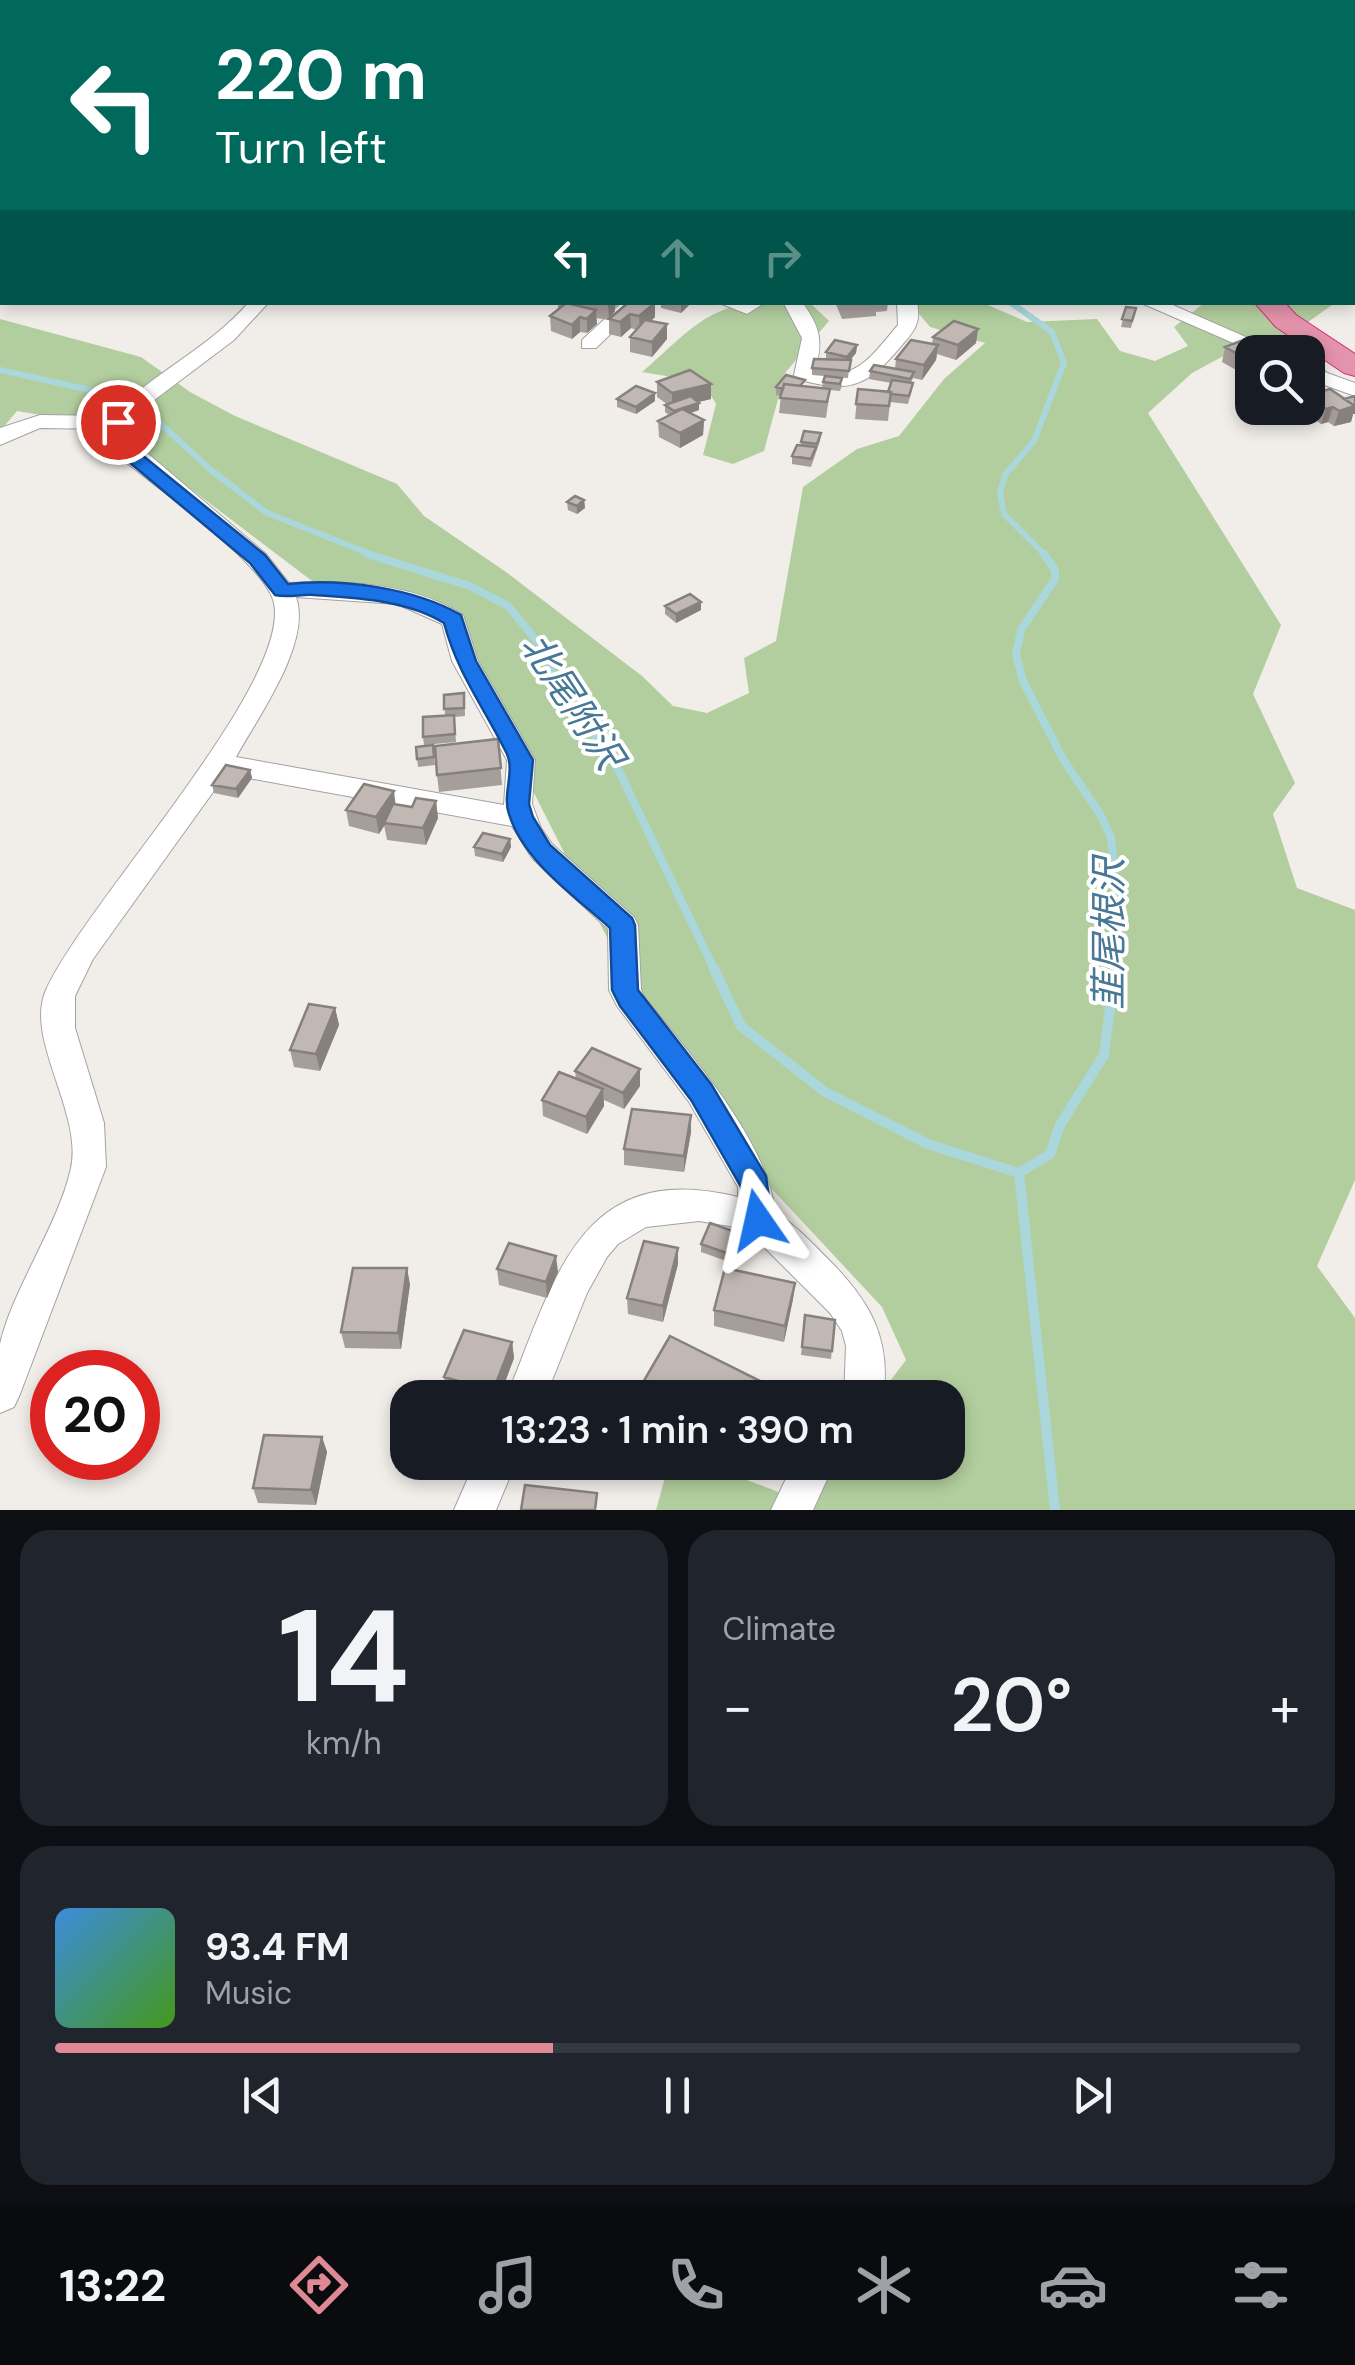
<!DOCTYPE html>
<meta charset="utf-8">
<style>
body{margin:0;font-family:"DM Sans","Noto Sans JP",sans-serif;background:#20242c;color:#f1f3f6;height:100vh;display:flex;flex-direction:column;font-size:38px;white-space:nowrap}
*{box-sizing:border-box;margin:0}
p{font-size:32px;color:#9ea1a6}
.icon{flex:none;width:55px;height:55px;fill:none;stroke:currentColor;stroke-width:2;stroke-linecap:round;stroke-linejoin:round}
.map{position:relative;height:1510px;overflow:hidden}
.panel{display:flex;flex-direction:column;gap:20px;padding:20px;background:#0d0f14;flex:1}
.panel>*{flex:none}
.guide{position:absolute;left:0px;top:0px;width:1355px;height:305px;box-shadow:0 5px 15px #0003;background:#00695c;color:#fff;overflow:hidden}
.tools{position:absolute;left:1235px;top:335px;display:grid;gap:20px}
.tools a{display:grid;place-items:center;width:90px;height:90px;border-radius:20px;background:#171b24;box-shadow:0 5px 15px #0003;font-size:50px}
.speed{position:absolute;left:30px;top:1350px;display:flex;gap:20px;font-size:50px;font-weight:700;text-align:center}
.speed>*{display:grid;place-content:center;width:130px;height:130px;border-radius:50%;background:#171b24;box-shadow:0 5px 15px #0003;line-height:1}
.speed .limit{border:15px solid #d22;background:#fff;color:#111}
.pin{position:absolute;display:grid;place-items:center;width:85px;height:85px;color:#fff;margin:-42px;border:5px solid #fff;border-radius:50%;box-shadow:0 2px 10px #0007}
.me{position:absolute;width:110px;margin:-55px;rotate:349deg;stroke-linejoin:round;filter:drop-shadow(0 0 8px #0008)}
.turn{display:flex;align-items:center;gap:35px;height:210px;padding:0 50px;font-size:45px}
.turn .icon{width:130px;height:130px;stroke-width:2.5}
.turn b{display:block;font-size:70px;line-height:85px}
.lanes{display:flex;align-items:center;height:95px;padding:0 50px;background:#0003;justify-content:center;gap:50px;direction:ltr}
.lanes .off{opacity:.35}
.big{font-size:75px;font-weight:600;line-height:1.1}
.panel .tile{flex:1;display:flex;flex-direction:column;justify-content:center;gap:15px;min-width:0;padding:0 35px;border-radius:30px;background:#20242c}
.panel .dial{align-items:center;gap:0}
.dial b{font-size:130px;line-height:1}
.song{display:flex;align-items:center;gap:30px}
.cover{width:120px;height:120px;border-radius:15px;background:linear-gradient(135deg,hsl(210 70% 55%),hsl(100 70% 35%))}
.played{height:10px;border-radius:5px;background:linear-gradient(90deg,#df8995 40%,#363941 40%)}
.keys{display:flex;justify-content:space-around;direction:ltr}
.heat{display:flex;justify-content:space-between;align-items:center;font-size:55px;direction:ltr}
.panel .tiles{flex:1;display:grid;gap:20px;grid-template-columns:1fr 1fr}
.tile:last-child{grid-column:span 2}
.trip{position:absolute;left:390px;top:1380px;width:575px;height:100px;border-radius:30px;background:#171b24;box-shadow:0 5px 15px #0003;font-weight:600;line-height:100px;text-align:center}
.menu{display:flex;height:160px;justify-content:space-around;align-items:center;background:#090b0e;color:#9ea1a6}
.menu .icon{width:70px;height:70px}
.menu .selected{color:#df8995}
.menu b{font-size:45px;color:#f1f3f6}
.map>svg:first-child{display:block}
</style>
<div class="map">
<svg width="1355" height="1510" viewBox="0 0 1355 1510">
<rect width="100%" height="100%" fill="#f1ede8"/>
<path fill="#b2ce9e" d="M745 303H810L829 321 785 373 764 451 733 464 703 455 716 404 703 382 642 372C678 342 697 314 745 303Z
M910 303H983L1027 322 1097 319 1120 351 1155 361 1188 346 1174 327 1204 303H1335L1291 334 1327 371 1314 381 1308 378V352H1253L1240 347 1192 373 1148 413 1281 625 1253 694 1295 783 1273 814 1297 888 1355 910V1180L1317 1266 1355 1318V1510H656L669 1463H702L800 1500 829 1463 948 1462V1398L878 1397 906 1360 882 1307 770 1187 621 965 446 619 316 584 108 426 17 411 0 431V319L141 357 190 392 235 416 397 484 424 516 506 572 642 676 673 706 707 713 749 693 744 658 776 641 803 487 857 449 899 436 944 379 985 343 930 327Z"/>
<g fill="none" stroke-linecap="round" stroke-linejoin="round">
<path stroke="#aad7dc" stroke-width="6" d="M1010 302 1052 332 1064 363 1034 441 1005 475 1000 493 1004 514 1046 556
M0 370 112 395 151 415 211 470 267 513 375 556"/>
<path stroke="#aad7dc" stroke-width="8" d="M367 554 470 586 508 606 541 646 556 682 617 767 714 969
M1044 554 1055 570V579L1021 630 1016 654 1023 681 1063 759 1100 814 1111 837 1116 893 1115 969"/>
<path stroke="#aad7dc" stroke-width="10" d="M713 967 741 1026 825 1092 928 1144 1019 1173
M1019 1173 1050 1154 1060 1125 1104 1055 1115 967
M1019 1173 1055 1510"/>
<defs>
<path id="minor" d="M805 0H824L825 2H807Z
M943 0H958L959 2H945Z
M249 302H269L234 340 141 410 129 424 133 441 266 554 289 583C345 580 414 583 463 615L478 661 535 760 532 804 541 828 552 844 634 917 638 925 641 990 645 998C689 1053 768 1141 775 1212 795 1225 811 1242 828 1259 869 1300 892 1338 883 1398H844L846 1346 842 1331 830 1313 753 1236 735 1227 699 1221 646 1227 618 1244 607 1257 587 1293 545 1398H506C554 1283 578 1157 738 1197V1187L689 1102 617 1006 609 990 608 929 532 858 512 826 226 774 93 959 75 996V1028L104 1123 106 1167 20 1394 14 1407 0 1413C0 1391 0 1365 0 1344 13 1288 59 1224 71 1168 83 1113 24 1038 46 990 85 903 291 685 274 603 265 564 161 491 127 463L111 442 108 429 40 428 0 445V428L40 415 112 416C153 372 210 348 249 302ZM296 597 397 604 442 624 452 661 507 760 504 805 236 757C258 717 312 643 296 597Z
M623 302H644L596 348H582V340Z
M717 302H766L747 314Z
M783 302H802C821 328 823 341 815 372 856 383 874 353 898 325L897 302H917C921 323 915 330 902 345 867 387 850 394 797 379L794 375 802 338Z
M1139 302H1166L1280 352H1254Z
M1308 366 1355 383V396L1308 379Z
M475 1462H516L496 1510H454Z
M794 1462H835L813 1510H771Z"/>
<path id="highway" d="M1254 302H1284L1296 315 1355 354V376L1344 373 1276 327Z"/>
</defs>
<use href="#minor" stroke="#a2a2a2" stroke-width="2"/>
<use href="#highway" stroke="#d52f7c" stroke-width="2"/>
<use href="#minor" fill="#fff" fill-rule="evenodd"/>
<use href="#highway" fill="#e493ac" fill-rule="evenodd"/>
</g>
<path fill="#a69e9b" d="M506 0H544V2H507Z
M958 0H1027L1025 2H958Z
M1355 235V272L1352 271V236Z
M558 302H622L615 307V311L610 318 655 303V317L651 321 667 339 652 357 630 352V337L636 330 631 328 621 337 609 334V320L596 318 597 324 587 333 580 332 572 339 551 331 550 316 558 310Z
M661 302H692L681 313 661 308Z
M835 302H888L887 311 876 312V316L842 319Z
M1126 307 1136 308 1131 328 1121 327Z
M978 329 976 343 956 360 937 354 936 360 922 380 913 378 911 383 912 390 908 404 890 402 888 421 855 419 858 389 888 392 891 383 869 379 870 371 895 369 896 359 932 344 933 337Z
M857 345 856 353 850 360 848 378 833 377 842 385 840 391 830 390 826 418 779 413 781 396 776 395V387L805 386 822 388 824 376 812 375V368L826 359V352Z
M1225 347 1252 352V379L1222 362Z
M1252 381V404L1242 398 1246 383Z
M657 382 711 399 699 402V410L690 413 704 420 703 435 680 448 659 437 658 421 670 416 665 412V405L667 404 657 397Z
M1308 395 1353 414 1351 422 1334 426 1328 422 1321 424 1302 410 1303 408H1308Z
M617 399 655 401 636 414 617 407Z
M821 433 820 441 811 467 792 464V456L801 445V442Z
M584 500 585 508 577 514 568 510 567 502Z
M701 602V610L676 623 665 614V606Z
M464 693 465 716 454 717 456 742 424 745 423 737 445 715 444 695Z
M498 739 502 785 439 792 437 775Z
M433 745 435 765 418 767 416 747Z
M250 770 252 778 238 798 214 793 212 785Z
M436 801 438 818 426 845 387 840 384 825 379 834 349 826 346 810 396 805 412 807Z
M510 839 511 847 503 862 475 856 474 847Z
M335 1008 339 1025 320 1071 294 1067 290 1050Z
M640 1069V1086L624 1109 604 1100V1106L587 1134 543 1116 542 1100 576 1079 575 1071Z
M691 1132 684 1172 624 1165V1149Z
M743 1243 735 1264 701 1252V1244Z
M678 1264 663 1322 628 1314 627 1298Z
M497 1269 558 1272 547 1298 499 1285Z
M795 1283 793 1299 784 1342 714 1326V1310Z
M410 1284 401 1349 345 1348 341 1332Z
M805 1315 835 1320 831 1359 801 1355Z
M512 1342 514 1358 499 1398H420L447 1392 444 1377Z
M642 1384 782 1398H643Z
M322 1437 327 1452 316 1505 258 1503 253 1488Z
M583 1462H611L610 1475 584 1473Z"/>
<path fill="#87817e" d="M610 302H615V311L609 320 608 305Z
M684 302H692L681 313V305Z
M655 303V317L640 331 639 316Z
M596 310 597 324 587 333V319Z
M630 314 631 328 621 337 620 322Z
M580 317V332L572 339V325Z
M667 324V339L652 357V342Z
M978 329 976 343 956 360 958 345Z
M857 345 856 353 847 364V357Z
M938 345 936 360 922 380 924 365Z
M711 384V399L672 408V393Z
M655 393V401L636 414V407Z
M699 403V410L674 419V411Z
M1355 406V414H1353L1351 422 1334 426 1339 411Z
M1333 407 1328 422 1321 424 1326 409Z
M1264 408H1290L1263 411Z
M704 420 703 435 680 448V433Z
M584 500 585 508 577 514V506Z
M701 602V610L676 623V614Z
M250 770 252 778 238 798 236 789Z
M394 791 396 808 379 834 376 817Z
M436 801 438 818 426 845 423 828Z
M510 839 511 847 503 862 502 854Z
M335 1008 339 1025 320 1071 316 1054Z
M640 1069V1086L624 1109 623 1093Z
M603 1089 604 1106 587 1134 586 1117Z
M691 1115V1132L684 1172V1156Z
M744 1235 743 1243 735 1264V1256Z
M678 1248V1264L663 1322V1306Z
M556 1256 558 1272 547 1298 546 1282Z
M407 1268 410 1284 401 1349 398 1333Z
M795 1283 793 1299 784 1342 785 1326Z
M512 1342 514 1358 499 1398H494L493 1391Z
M322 1437 327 1452 316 1505 311 1490Z"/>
<path fill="#c1b8b4" stroke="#87817e" stroke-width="2.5" d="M579 0H608L604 2H575Z
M616 0H620L631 2H611Z
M671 0H699L708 2H665Z
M965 0H991L989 2Z
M1355 235V256L1352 255V236Z
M629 302H654L655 303 639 316 630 314 620 322 609 319Z
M566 303 596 310 587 319 580 317 572 325 550 316Z
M1126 307 1136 308 1132 321 1122 319Z
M645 320 667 324 652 342 630 337Z
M954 321 978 329 958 345 933 337Z
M1251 337 1280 352H1252V362L1225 347Z
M835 340 857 345 847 357 826 352Z
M911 340 938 345 924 365 896 359Z
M814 359 851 360 849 371 812 368Z
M874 365 914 372 910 379 870 371Z
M690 370 711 384 672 393 657 382Z
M786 375 805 380 800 386 784 384 783 389 776 387Z
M825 376 842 378 840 384 823 382Z
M892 380 913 383 909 396 891 394V392H888Z
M784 384 830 389 827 402 780 398Z
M636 386 655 393 636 407 617 399Z
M858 389 891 392 889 406 856 404Z
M1330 389 1355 406 1339 411 1333 407 1326 409 1308 396V395Z
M691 396 699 403 674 411 665 405Z
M1355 396V406L1344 399Z
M682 409 704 420 680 433 658 421Z
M804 431 821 433 817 444 801 442Z
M797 445 816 447 811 459 792 456Z
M575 496 584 500 577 506 567 502Z
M690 594 701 602 676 614 665 606Z
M464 693V708L444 709V695Z
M454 715 455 734 423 737V717Z
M498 739 501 768 437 775 435 746Z
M433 745 434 757 417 759 416 747Z
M226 765 250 770 236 789 212 785Z
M364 784 394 791 376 817 346 810Z
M416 798 436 801 423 828 384 823 393 804 412 807Z
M483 833 510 839 502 854 474 847Z
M309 1004 335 1008 316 1054 290 1050Z
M592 1048 640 1069 623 1093 575 1071Z
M559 1072 603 1089 586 1117 542 1100Z
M632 1109 691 1115 684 1156 624 1149Z
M710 1223 744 1235 735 1256 701 1244Z
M644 1241 678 1248 663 1306 627 1298Z
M509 1243 556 1256 546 1282 497 1269Z
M353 1268H407L398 1333 341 1332Z
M725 1268 795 1283 785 1326 714 1310Z
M805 1315 835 1320 832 1351 802 1347Z
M464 1330 512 1342 493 1391 444 1377Z
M670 1336 782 1392 780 1398H693L675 1388 669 1398 642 1384Z
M424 1386 466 1397 420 1398Z
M264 1435 322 1437 311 1490 253 1488Z
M583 1462H610L609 1467 583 1465Z
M525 1485 597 1493 595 1510H521Z"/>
<path fill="#1a73e8" stroke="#114b97" stroke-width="2.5" d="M118 417 127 422 131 441 142 455 265 555 288 584C342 578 414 588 461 615L476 661 533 760 529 804 533 817 550 845 632 918 635 925 638 990 711 1084 766 1176 772 1220 768 1229 758 1233 747 1229 741 1187 691 1100 620 1006 612 990 610 928C575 896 524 862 509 814 502 795 515 772 507 754 484 707 458 675 444 623 407 600 358 598 314 595 301 594 288 598 275 595L250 563 129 462 113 442 109 422Z"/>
<g text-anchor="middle" stroke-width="8" stroke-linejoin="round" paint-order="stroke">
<g font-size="38" font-style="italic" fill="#477896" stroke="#fff">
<text transform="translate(572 701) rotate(57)" y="13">北尾附沢</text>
<text transform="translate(1109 934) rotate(-90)" y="13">韮尾根沢</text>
</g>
</g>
</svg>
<div class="tools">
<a><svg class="icon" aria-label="search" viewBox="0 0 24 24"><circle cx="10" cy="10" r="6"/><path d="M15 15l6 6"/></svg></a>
</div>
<div class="speed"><div class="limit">20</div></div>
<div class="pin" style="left:118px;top:422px;background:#d93025"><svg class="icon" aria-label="arrive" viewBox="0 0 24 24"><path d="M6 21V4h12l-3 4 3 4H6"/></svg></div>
<svg class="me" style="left:758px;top:1220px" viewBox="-20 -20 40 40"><path d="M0-17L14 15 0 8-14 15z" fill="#1a73e8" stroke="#fff" stroke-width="4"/></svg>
<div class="trip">13:23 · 1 min · 390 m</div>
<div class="guide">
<div class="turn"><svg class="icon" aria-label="left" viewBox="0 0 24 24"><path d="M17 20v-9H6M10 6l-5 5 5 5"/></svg><div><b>220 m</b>Turn left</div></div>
<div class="lanes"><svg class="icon" aria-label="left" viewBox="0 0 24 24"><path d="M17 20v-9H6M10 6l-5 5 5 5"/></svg><svg class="icon off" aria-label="ahead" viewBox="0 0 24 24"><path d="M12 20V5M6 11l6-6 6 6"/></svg><svg class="icon off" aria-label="right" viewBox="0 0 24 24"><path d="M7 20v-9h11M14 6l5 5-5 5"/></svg></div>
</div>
</div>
<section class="panel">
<div class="tiles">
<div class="tile dial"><b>14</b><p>km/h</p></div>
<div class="tile"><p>Climate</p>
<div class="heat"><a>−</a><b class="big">20°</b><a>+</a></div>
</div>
<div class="tile">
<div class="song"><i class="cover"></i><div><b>93.4 FM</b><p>Music</p></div></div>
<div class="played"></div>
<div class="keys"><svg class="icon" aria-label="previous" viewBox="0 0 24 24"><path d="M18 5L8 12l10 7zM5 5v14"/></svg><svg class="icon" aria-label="pause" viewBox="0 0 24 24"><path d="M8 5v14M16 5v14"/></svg><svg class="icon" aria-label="next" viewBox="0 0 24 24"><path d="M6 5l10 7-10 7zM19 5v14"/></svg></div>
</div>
</div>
</section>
<nav class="menu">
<b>13:22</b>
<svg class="icon selected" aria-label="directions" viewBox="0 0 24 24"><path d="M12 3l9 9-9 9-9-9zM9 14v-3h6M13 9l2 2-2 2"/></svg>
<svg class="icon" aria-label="music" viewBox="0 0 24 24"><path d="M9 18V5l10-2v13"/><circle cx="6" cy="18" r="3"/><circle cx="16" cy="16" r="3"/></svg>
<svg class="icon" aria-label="phone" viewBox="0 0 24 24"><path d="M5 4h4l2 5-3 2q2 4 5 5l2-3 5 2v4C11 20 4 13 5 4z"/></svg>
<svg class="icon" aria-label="climate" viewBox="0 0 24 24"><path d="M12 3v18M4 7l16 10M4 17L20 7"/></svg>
<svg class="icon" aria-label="car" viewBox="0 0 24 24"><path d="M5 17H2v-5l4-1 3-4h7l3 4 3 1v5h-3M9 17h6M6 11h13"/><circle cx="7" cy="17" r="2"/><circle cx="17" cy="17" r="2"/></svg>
<svg class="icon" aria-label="filters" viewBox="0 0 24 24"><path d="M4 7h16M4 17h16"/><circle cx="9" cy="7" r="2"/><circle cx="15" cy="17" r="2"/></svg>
</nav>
